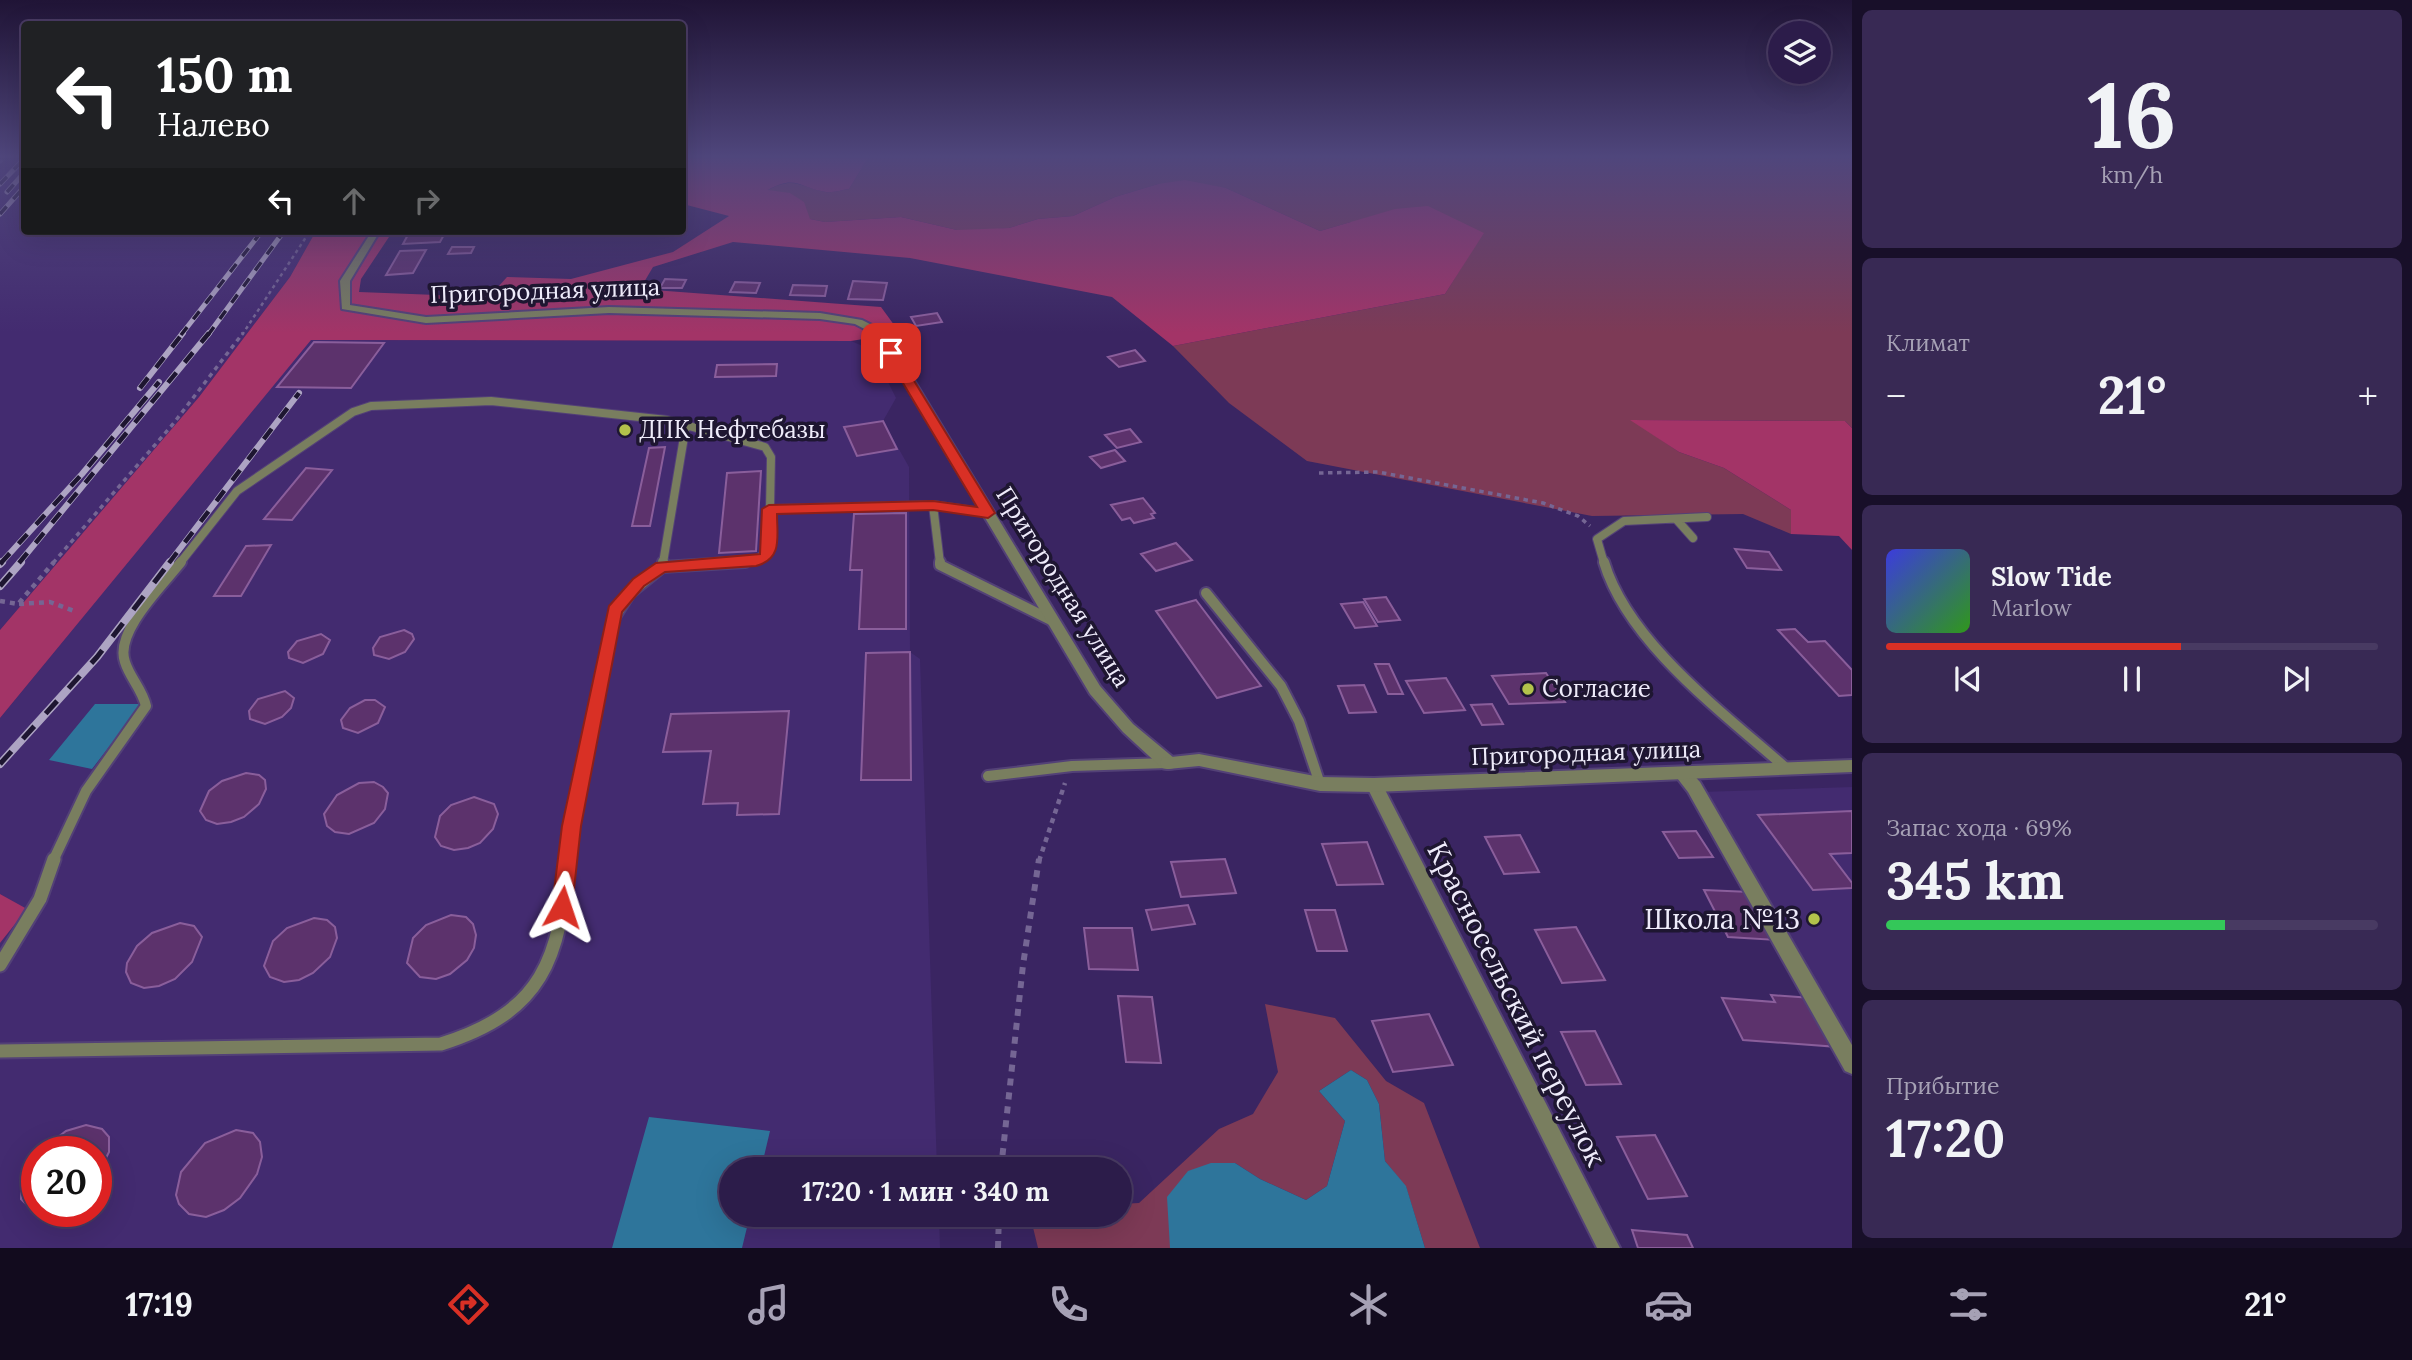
<!DOCTYPE html>
<html lang="ru">
<meta charset="utf-8">
<style>
body{margin:0;font-family:Lora,serif;background:#382954;color:#f1f3f6;height:100vh;display:flex;flex-direction:column;font-size:26px;white-space:nowrap}
*{box-sizing:border-box;margin:0}
p{font-size:23px;color:#a6a1b5}
.icon{flex:none;width:38px;height:38px;fill:none;stroke:currentColor;stroke-width:2;stroke-linecap:round;stroke-linejoin:round}
.map{position:relative;flex:1;overflow:hidden}
.panel{display:flex;flex-direction:column;gap:10px;padding:10px;background:#180f29;width:560px}
.panel>*{flex:none}
.top-card{position:absolute;left:21px;top:21px;width:665px;height:214px;border-radius:7px;box-shadow:0 7px 28px #0002,0 0 0 2px #483a62;background:#202124;color:#fff;overflow:hidden}
.fabs{position:absolute;left:1768px;top:21px;display:grid;gap:14px}
.fabs a{display:grid;place-items:center;width:63px;height:63px;border-radius:50%;background:#2c1c4a;box-shadow:0 7px 28px #0002,0 0 0 2px #483a62;font-size:35px}
.speed{position:absolute;left:21px;top:1136px;display:flex;gap:14px;font-size:35px;font-weight:700;text-align:center}
.speed>*{display:grid;place-content:center;width:91px;height:91px;border-radius:50%;background:#2c1c4a;box-shadow:0 7px 28px #0002,0 0 0 2px #483a62;line-height:1}
.speed .limit{border:10px solid #d22;background:#fff;color:#111}
.pin{position:absolute;display:grid;place-items:center;width:60px;height:60px;color:#fff;margin:-30px;border-radius:14px;box-shadow:0 4px 10px #0006}
.me{position:absolute;width:77px;margin:-38px;rotate:5deg;stroke-linejoin:round;filter:drop-shadow(0 0 5px #0008)}
.turn{display:flex;align-items:center;gap:24px;height:147px;padding:0 21px;font-size:32px}
.turn .icon{width:91px;height:91px;stroke-width:2.5}
.turn b{display:block;font-size:49px;line-height:60px}
.lanes{display:flex;align-items:center;height:66px;padding:0 21px;background:#0003;justify-content:center;gap:35px;direction:ltr}
.lanes .off{opacity:.35}
.big{font-size:52px;font-weight:800;line-height:1.1}
.panel .tile{flex:1;display:flex;flex-direction:column;justify-content:center;gap:10px;min-width:0;padding:0 24px;border-radius:10px;background:#382954}
.panel .dial{align-items:center;gap:0}
.dial b{font-size:91px;line-height:1}
.song{display:flex;align-items:center;gap:21px}
.cover{width:84px;height:84px;border-radius:10px;background:linear-gradient(135deg,hsl(240 70% 55%),hsl(110 70% 35%))}
.played{height:7px;border-radius:4px;background:linear-gradient(90deg,#d93025 60%,#483a62 60%)}
.keys{display:flex;justify-content:space-around;direction:ltr}
.heat{display:flex;justify-content:space-between;align-items:center;font-size:38px;direction:ltr}
.charge{height:10px;border-radius:5px;background:linear-gradient(90deg,#34c759 69%,#483a62 0)}
.trip{position:absolute;left:719px;top:1157px;width:413px;height:70px;border-radius:35px;background:#2c1c4a;box-shadow:0 7px 28px #0002,0 0 0 2px #483a62;font-weight:800;line-height:70px;text-align:center}
.menu{display:flex;height:112px;justify-content:space-around;align-items:center;background:#120b1e;color:#a6a1b5}
.menu .icon{width:49px;height:49px}
.menu .selected{color:#d93025}
.menu b{font-size:32px;color:#f1f3f6}
main{display:flex;flex:1;min-height:0}
.map>svg:first-child{display:block}
</style>
<main>
<div class="map">
<svg width="1852" height="1248" viewBox="0 0 1852 1248">
<rect width="100%" height="100%" fill="#3a2562"/>
<path fill="#432b70" fill-rule="evenodd" d="M11 158H24V231H316L290 277 199 397 0 630V170Z
M310 340 851 341 872 350 896 398 883 421 909 467 910 652 920 659 937 1169H732V1214L939 1215 940 1248H0V943L26 909 0 894V718ZM37 1152H96V1211H37Z
M1852 787V1046L1701 792Z"/>
<path fill="#7d3a56" d="M868 158H1852V428L1845 421 1632 420 1679 452 1724 468 1791 510V534L1743 514 1592 516 1307 461 1229 403 1173 346 1445 294 1483 233 1351 222 1320 231 1226 188 1158 184 1115 197 1073 216 1038 219 1009 228 986 230H957L901 217 825 222 810 219 766 191C795 175 798 187 826 192 833 193 842 190 849 189Z
M1265 1004 1335 1018 1386 1081 1424 1103 1480 1248H1425L1406 1187 1385 1161 1379 1104 1367 1080 1351 1070 1319 1091 1345 1121 1327 1186 1306 1200 1260 1179 1235 1163 1170 1248H1038L1030 1215 1120 1214V1204L1139 1203 1219 1129 1253 1114 1278 1072Z"/>
<path fill="#a33467" d="M683 158H868L849 189C842 190 833 193 826 192 799 188 796 174 768 190L790 193 804 202 810 219 825 222 901 217 957 230 1009 228 1038 219 1073 216 1115 197 1158 184 1185 180 1226 188 1320 231 1395 209 1428 206 1484 233 1445 294 1173 346 1112 297 910 258 733 242 653 267 640 289 881 307 900 333 851 341 311 340 0 718V630L199 397 290 277 316 231H393L361 279 359 292 489 297 507 277 571 279 673 252 729 216 683 204Z
M1630 420 1845 421 1852 428V550L1839 536 1791 534V510L1724 468 1679 452Z
M0 894 27 909 0 943Z"/>
<path fill="#2e759b" d="M95 704H142L92 769 49 760Z
M1351 1070 1367 1080 1379 1104 1385 1161 1406 1186 1425 1248H1170L1167 1197 1188 1171 1211 1163H1235L1260 1179 1306 1200 1327 1186 1345 1121 1319 1091Z
M649 1117 770 1131 761 1169H732V1214L750 1215 742 1248H612Z"/>
<path fill="#5c326c" stroke="#8a5e9b" stroke-width="2" d="M410 231H446L440 242 403 244Z
M452 247H474L471 253 448 254Z
M426 250 413 273 386 275 400 251Z
M665 279 686 280 682 288H660Z
M853 281 887 283 883 300 848 299Z
M735 282 760 283 756 293 730 292Z
M793 285 827 286 825 296 790 295Z
M937 313 942 322 916 326 911 317Z
M314 342 384 343 351 388 277 387Z
M1135 350 1145 361 1119 367 1108 357Z
M777 364 776 376 715 377 717 365Z
M883 421 897 449 857 456 844 427Z
M1130 429 1141 442 1117 448 1105 435Z
M665 447 650 526H632L649 448Z
M1115 450 1125 461 1101 468 1090 457Z
M306 468 332 470 292 520 264 519Z
M761 471 756 551 719 553 727 473Z
M1143 498 1155 513 1151 514 1154 518 1134 523 1130 518 1122 520 1111 505Z
M906 513V629H859L862 570H850L854 514Z
M1176 543 1192 560 1156 571 1141 554Z
M271 545 241 596H214L246 546Z
M1735 549 1769 552 1781 570 1747 568Z
M1386 597 1400 620 1378 622 1364 599Z
M1196 600 1261 686 1217 698 1156 611Z
M1363 602 1377 626 1355 628 1341 604Z
M1795 629 1808 642 1825 641 1852 670V695L1839 696 1778 630Z
M404 630 412 634 414 639 405 652 389 659 374 655 373 648 380 637Z
M321 634 330 640 323 654 303 663 289 658 288 652 297 641Z
M910 652 911 780H861L866 653Z
M1375 664H1389L1403 694H1388Z
M1546 673 1565 702 1509 704 1492 676Z
M1446 678 1465 710 1424 713 1406 681Z
M1364 685 1376 712 1349 713 1338 686Z
M285 691 294 698 291 708 282 717 265 724 250 719 249 711 258 699Z
M375 700 385 707 378 723 358 733 343 728 341 720 350 708 365 700Z
M1492 704 1503 724 1482 725 1471 705Z
M789 711 779 814 737 815 738 803 703 804 711 751 663 752 671 714Z
M246 773 259 775 265 780 266 789 259 804 244 817 231 822 217 824 206 820 200 811 209 791 222 781Z
M374 782 383 787 388 793 385 809 374 823 349 834 335 832 327 826 324 814 337 795 359 783Z
M474 797 494 804 498 814 493 829 480 843 468 848 454 850 441 846 435 837 440 816 451 805Z
M1852 811V853L1830 854 1852 883V888L1813 890 1758 815Z
M1696 831 1713 857 1679 858 1663 832Z
M1520 835 1539 872 1504 874 1485 837Z
M1367 842 1383 884 1337 885 1322 844Z
M1225 859 1236 893 1181 897 1171 862Z
M1704 890 1750 892 1776 940 1728 937Z
M1188 905 1195 924 1152 930 1146 910Z
M1305 910H1335L1347 951H1317Z
M451 915 466 917 473 924 476 935 474 948 467 960 450 974 436 979 420 977 407 963 413 938 426 925Z
M314 918 327 920 335 927 337 938 330 957 313 973 299 980 284 982 270 977 264 966 273 941 287 928Z
M180 923 194 926 202 937 192 962 175 979 159 986 144 988 131 983 126 972 127 963 137 946 152 933Z
M1576 927 1605 980 1562 983 1535 930Z
M1084 928H1132L1138 970 1089 969Z
M1771 995 1812 998 1839 1047 1743 1040 1722 998 1775 1002Z
M1118 996 1152 997 1161 1063 1126 1062Z
M1429 1014 1453 1065 1393 1072 1372 1021Z
M1595 1031 1621 1084 1586 1085 1561 1032Z
M86 1125 102 1129 109 1137V1152L96 1178V1152H39L66 1131Z
M236 1130 253 1133 260 1142 262 1157 257 1174 240 1198 224 1210 206 1217 189 1214 179 1204 176 1195 181 1172 205 1143Z
M1655 1135 1687 1196 1648 1199 1617 1137Z
M37 1154V1211H50L47 1212H39L31 1209 21 1199 22 1179Z
M1632 1230 1687 1235 1693 1248H1638Z"/>
<g fill="none" stroke-linecap="round" stroke-linejoin="round">
<defs>
<path id="service-far2" d="M933 505 940 563
M1677 520 1693 538
M180 563 237 491 353 412 371 406 491 401 667 420 765 447 771 457 770 509 933 505 988 513
M663 563 686 425
M718 563C768 560 772 562 770 509
M1604 563 1597 539 1624 521 1707 517"/>
<path id="service-far1" d="M940 562V565L1051 620
M1604 562C1628 643 1725 714 1787 769
M662 567 745 562
M1206 593 1281 686 1299 721 1320 784
M988 776 1072 766 1168 763
M53 861 86 791 146 706C142 689 130 678 125 662 114 632 163 585 181 562
M568 861 580 776 614 618 630 593 662 567 663 562"/>
<path id="service" d="M0 965 40 899 54 859
M0 1051 441 1044C543 1012 560 959 568 859"/>
<path id="minor" d="M372 231H380L350 281V305L426 317 609 307 820 313 862 320 884 331 1100 686 1133 724 1174 758 1176 763 1174 768 1168 769 1162 768 1123 732 1090 694 876 335 855 324 820 319 609 313 426 323 342 309 340 281Z
M1682 767 1688 769 1700 782 1852 1045V1074L1845 1071 1688 792 1674 774 1676 769Z
M1374 778 1380 780 1620 1248H1597L1366 785 1368 780Z"/>
<path id="tertiary" d="M1199 754 1320 777 1374 778 1852 760V772L1374 792 1320 791 1199 766 1168 769 1162 768 1160 763 1162 758Z"/>
</defs>
<use href="#service-far2" stroke="#534177" stroke-width="10"/>
<use href="#service-far1" stroke="#534177" stroke-width="14"/>
<use href="#service" stroke="#534177" stroke-width="17"/>
<use href="#minor" stroke="#534177" stroke-width="4"/>
<use href="#tertiary" stroke="#534177" stroke-width="4"/>
<path stroke="#756694" stroke-width="2.5" stroke-dasharray="3.5 3.5" stroke-linecap="butt" d="M0 163 4 158
M242 335 310 231"/>
<path stroke="#756694" stroke-width="3.5" stroke-dasharray="4.5 4.5" stroke-linecap="butt" d="M1319 473 1378 472 1543 503 1578 516 1590 526
M53 563 173 424 243 333"/>
<path stroke="#756694" stroke-width="4.5" stroke-dasharray="5 5" stroke-linecap="butt" d="M0 601 18 604 54 562
M19 604 50 602 74 611
M1039 861 1065 783"/>
<path stroke="#756694" stroke-width="6" stroke-dasharray="7 7" stroke-linecap="butt" d="M1001 1169 1023 965 1039 859
M998 1248 999 1214"/>
<use href="#service-far2" stroke="#797e5f" stroke-width="8"/>
<use href="#service-far1" stroke="#797e5f" stroke-width="10"/>
<use href="#service" stroke="#797e5f" stroke-width="13"/>
<use href="#minor" fill="#797e5f" fill-rule="evenodd"/>
<use href="#tertiary" fill="#797e5f" fill-rule="evenodd"/>
<defs>
<path id="rail-far2" d="M0 184 24 159
M7 192 24 173
M0 214 24 187
M181 335 262 231
M208 335 284 231"/>
<path id="rail-far1" d="M140 388 183 333
M1 563 82 474 159 382
M19 563 209 333
M169 563 299 393"/>
<path id="rail" d="M0 564 2 562
M0 586 21 562
M0 764 97 657 170 562"/>
</defs>
<use href="#rail-far2" stroke="#ada4c3" stroke-width="5"/>
<use href="#rail-far1" stroke="#ada4c3" stroke-width="6"/>
<use href="#rail" stroke="#ada4c3" stroke-width="8"/>
<use href="#rail-far2" stroke="#1e1631" stroke-width="3.5" stroke-dasharray="10" stroke-linecap="butt"/>
<use href="#rail-far1" stroke="#1e1631" stroke-width="4.5" stroke-dasharray="13" stroke-linecap="butt"/>
<use href="#rail" stroke="#1e1631" stroke-width="5" stroke-dasharray="17" stroke-linecap="butt"/>
</g>
<linearGradient id="sky" x2="0" y2="1"><stop stop-color="#201436"/><stop offset="0.47" stop-color="#4f467c"/><stop offset="1" stop-color="#4f467c" stop-opacity="0"/></linearGradient>
<rect width="1852" height="333" fill="url(#sky)"/>
<path fill="#d93025" stroke="#8d1f18" stroke-width="2" d="M891 349 897 353 995 513 988 518 933 510 777 514C777 537 783 559 756 566L665 572 644 586 622 612 581 826 572 907 569 914 562 916 555 914 552 907 562 826 609 606 633 579 656 563 760 554 762 509 769 505 933 501 977 507 885 353Z"/>
<g fill="#b3c24b" stroke="#1e1631" stroke-width="2.5">
<circle cx="625" cy="430" r="7"/>
<circle cx="1528" cy="689" r="7"/>
<circle cx="1814" cy="919" r="7"/>
</g>
<g text-anchor="middle" stroke-width="7" stroke-linejoin="round" paint-order="stroke">
<g font-size="24" fill="#eeebfa" stroke="#1e1631">
<text transform="translate(545 291) rotate(-2)" y="8">Пригородная улица</text>
<text transform="translate(1063 587) rotate(58)" y="8">Пригородная улица</text>
<text transform="translate(1586 753) rotate(-2)" y="8">Пригородная улица</text>
</g>
<g font-size="24" fill="#eeebfa" stroke="#1e1631" text-anchor="start">
<text x="639" y="438">ДПК Нефтебазы</text>
<text x="1542" y="697">Согласие</text>
</g>
<g font-size="28" fill="#eeebfa" stroke="#1e1631" text-anchor="end">
<text x="1800" y="929">Школа №13</text>
</g>
<g font-size="28" fill="#eeebfa" stroke="#1e1631">
<text transform="translate(1517 1004) rotate(63)" y="10">Красносельский переулок</text>
</g>
</g>
</svg>
<div class="fabs">
<a><svg class="icon" aria-label="layers" viewBox="0 0 24 24"><path d="M12 4l9 5-9 5-9-5zM3 14l9 5 9-5"/></svg></a>
</div>
<div class="speed"><div class="limit">20</div></div>
<div class="pin" style="left:891px;top:353px;background:#d93025"><svg class="icon" aria-label="arrive" viewBox="0 0 24 24"><path d="M6 21V4h12l-3 4 3 4H6"/></svg></div>
<svg class="me" style="left:562px;top:907px" viewBox="-20 -20 40 40"><path d="M0-17L14 15 0 8-14 15z" fill="#d93025" stroke="#fff" stroke-width="4"/></svg>
<div class="trip">17:20 · 1 мин · 340 m</div>
<div class="top-card">
<div class="turn"><svg class="icon" aria-label="left" viewBox="0 0 24 24"><path d="M17 20v-9H6M10 6l-5 5 5 5"/></svg><div><b>150 m</b>Налево</div></div>
<div class="lanes"><svg class="icon" aria-label="left" viewBox="0 0 24 24"><path d="M17 20v-9H6M10 6l-5 5 5 5"/></svg><svg class="icon off" aria-label="ahead" viewBox="0 0 24 24"><path d="M12 20V5M6 11l6-6 6 6"/></svg><svg class="icon off" aria-label="right" viewBox="0 0 24 24"><path d="M7 20v-9h11M14 6l5 5-5 5"/></svg></div>
</div>
</div>
<section class="panel">
<div class="tile dial"><b>16</b><p>km/h</p></div>
<div class="tile"><p>Климат</p>
<div class="heat"><a>−</a><b class="big">21°</b><a>+</a></div>
</div>
<div class="tile">
<div class="song"><i class="cover"></i><div><b>Slow Tide</b><p>Marlow</p></div></div>
<div class="played"></div>
<div class="keys"><svg class="icon" aria-label="previous" viewBox="0 0 24 24"><path d="M18 5L8 12l10 7zM5 5v14"/></svg><svg class="icon" aria-label="pause" viewBox="0 0 24 24"><path d="M8 5v14M16 5v14"/></svg><svg class="icon" aria-label="next" viewBox="0 0 24 24"><path d="M6 5l10 7-10 7zM19 5v14"/></svg></div>
</div>
<div class="tile"><p>Запас хода · 69%</p><b class="big">345 km</b><div class="charge"></div></div>
<div class="tile"><p>Прибытие</p><b class="big">17:20</b></div>
</section>
</main>
<nav class="menu">
<b>17:19</b>
<svg class="icon selected" aria-label="directions" viewBox="0 0 24 24"><path d="M12 3l9 9-9 9-9-9zM9 14v-3h6M13 9l2 2-2 2"/></svg>
<svg class="icon" aria-label="music" viewBox="0 0 24 24"><path d="M9 18V5l10-2v13"/><circle cx="6" cy="18" r="3"/><circle cx="16" cy="16" r="3"/></svg>
<svg class="icon" aria-label="phone" viewBox="0 0 24 24"><path d="M5 4h4l2 5-3 2q2 4 5 5l2-3 5 2v4C11 20 4 13 5 4z"/></svg>
<svg class="icon" aria-label="climate" viewBox="0 0 24 24"><path d="M12 3v18M4 7l16 10M4 17L20 7"/></svg>
<svg class="icon" aria-label="car" viewBox="0 0 24 24"><path d="M5 17H2v-5l4-1 3-4h7l3 4 3 1v5h-3M9 17h6M6 11h13"/><circle cx="7" cy="17" r="2"/><circle cx="17" cy="17" r="2"/></svg>
<svg class="icon" aria-label="filters" viewBox="0 0 24 24"><path d="M4 7h16M4 17h16"/><circle cx="9" cy="7" r="2"/><circle cx="15" cy="17" r="2"/></svg>
<b>21°</b>
</nav>
